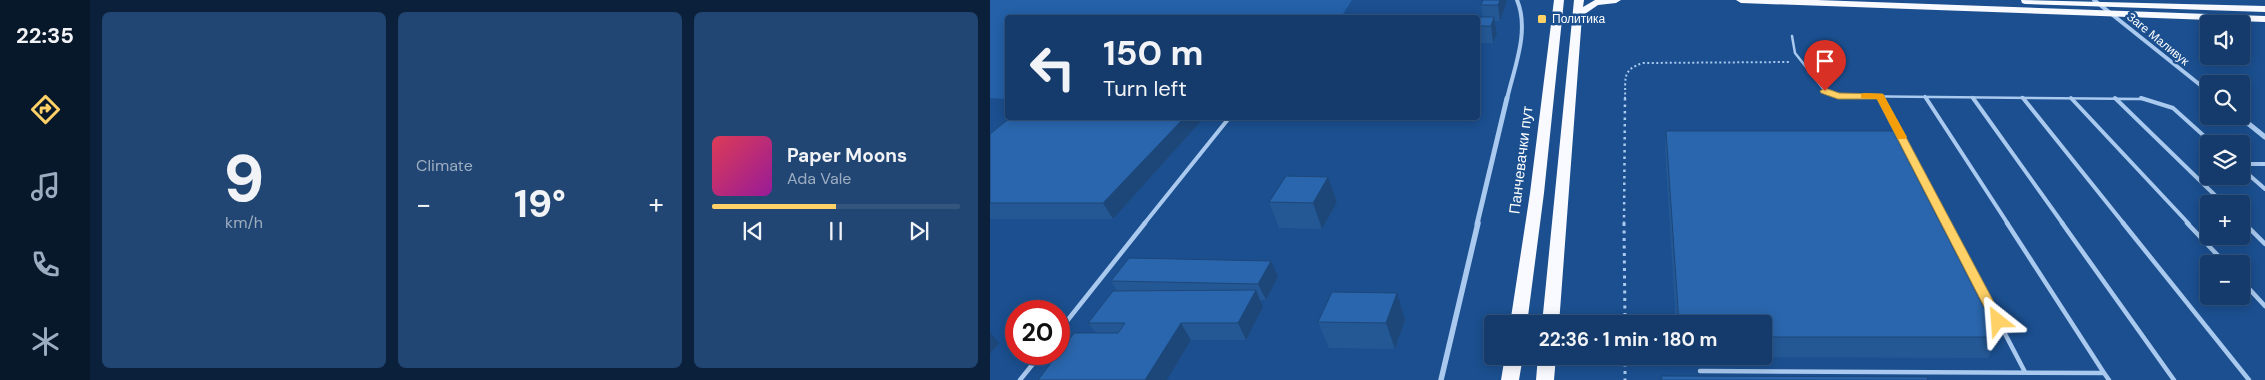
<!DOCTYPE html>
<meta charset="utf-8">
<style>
body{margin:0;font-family:"DM Sans",sans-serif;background:#214673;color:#f1f3f6;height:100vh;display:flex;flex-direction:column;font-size:19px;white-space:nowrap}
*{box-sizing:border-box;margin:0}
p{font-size:16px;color:#9dadc1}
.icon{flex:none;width:28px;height:28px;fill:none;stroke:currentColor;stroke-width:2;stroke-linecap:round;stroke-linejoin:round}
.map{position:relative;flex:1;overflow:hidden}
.side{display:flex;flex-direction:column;gap:12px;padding:12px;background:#0b203b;width:900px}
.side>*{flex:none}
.banner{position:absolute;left:15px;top:15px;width:475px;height:105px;border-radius:5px;box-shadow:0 2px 12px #0003,0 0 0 1px #33557e;background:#143b6b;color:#f1f3f6;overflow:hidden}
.buttons{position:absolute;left:1210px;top:15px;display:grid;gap:10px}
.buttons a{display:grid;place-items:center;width:50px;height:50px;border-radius:5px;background:#143b6b;box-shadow:0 2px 12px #0003,0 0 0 1px #33557e;font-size:25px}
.speed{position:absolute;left:15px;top:300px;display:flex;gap:10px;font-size:25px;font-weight:700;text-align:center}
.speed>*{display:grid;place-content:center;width:65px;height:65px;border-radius:50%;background:#143b6b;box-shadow:0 2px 12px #0003,0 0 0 1px #33557e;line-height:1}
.speed .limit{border:8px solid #d22;background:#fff;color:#111}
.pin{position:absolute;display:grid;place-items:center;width:42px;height:42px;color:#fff;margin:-51px -21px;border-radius:50% 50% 50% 0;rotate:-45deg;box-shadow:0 0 5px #0007}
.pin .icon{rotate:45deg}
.me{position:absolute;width:55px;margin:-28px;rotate:332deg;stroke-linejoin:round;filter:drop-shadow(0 0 4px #0008)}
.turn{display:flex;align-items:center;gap:18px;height:105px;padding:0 15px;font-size:22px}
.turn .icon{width:65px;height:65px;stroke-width:2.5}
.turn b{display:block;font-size:35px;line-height:42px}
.big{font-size:38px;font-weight:700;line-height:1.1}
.side .widget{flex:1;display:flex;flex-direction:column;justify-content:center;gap:8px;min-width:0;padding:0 18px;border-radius:8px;background:#214673}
.side .dial{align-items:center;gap:0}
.dial b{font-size:65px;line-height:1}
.song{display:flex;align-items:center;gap:15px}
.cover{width:60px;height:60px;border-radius:8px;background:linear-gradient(135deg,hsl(350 70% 55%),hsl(300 70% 35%))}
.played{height:5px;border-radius:2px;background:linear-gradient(90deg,#ffd166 50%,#33557e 50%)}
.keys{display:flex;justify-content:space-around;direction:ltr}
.heat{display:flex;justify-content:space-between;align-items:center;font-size:28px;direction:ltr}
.side .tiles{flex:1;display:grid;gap:12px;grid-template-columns:repeat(3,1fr)}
.trip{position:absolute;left:494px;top:315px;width:288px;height:50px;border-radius:5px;background:#143b6b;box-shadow:0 2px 12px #0003,0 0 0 1px #33557e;font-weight:700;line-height:50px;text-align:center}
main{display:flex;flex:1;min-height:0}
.menu{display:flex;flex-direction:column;width:90px;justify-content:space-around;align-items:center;background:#08182b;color:#9dadc1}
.menu .icon{width:35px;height:35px}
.menu .on{color:#ffd166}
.menu b{font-size:22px;color:#f1f3f6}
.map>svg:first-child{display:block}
</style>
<main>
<nav class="menu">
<b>22:35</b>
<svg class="icon on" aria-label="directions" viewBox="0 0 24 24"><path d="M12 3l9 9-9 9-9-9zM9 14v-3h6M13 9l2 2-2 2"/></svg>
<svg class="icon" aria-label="music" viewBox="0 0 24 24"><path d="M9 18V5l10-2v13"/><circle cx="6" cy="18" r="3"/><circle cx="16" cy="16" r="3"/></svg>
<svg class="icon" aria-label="phone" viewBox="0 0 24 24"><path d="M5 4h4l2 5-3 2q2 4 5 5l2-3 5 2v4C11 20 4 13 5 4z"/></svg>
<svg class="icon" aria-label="climate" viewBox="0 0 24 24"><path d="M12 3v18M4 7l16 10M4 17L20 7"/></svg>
</nav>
<section class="side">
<div class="tiles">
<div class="widget dial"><b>9</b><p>km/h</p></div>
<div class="widget"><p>Climate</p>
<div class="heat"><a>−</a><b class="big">19°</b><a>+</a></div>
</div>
<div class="widget">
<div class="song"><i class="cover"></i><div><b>Paper Moons</b><p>Ada Vale</p></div></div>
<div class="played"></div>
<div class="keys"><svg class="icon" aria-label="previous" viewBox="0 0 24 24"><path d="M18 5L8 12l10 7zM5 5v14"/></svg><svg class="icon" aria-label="pause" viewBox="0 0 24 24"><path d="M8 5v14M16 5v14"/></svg><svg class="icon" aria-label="next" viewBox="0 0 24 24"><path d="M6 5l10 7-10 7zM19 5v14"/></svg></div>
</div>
</div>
</section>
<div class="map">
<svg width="1275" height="380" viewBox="0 0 1275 380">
<rect width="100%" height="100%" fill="#1b4f8f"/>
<path fill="#2461a8" d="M0 0H362L351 17 18 18 17 99 0 98Z"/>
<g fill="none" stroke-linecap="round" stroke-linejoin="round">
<path stroke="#a9c9ee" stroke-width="2" stroke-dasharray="2 2.5" stroke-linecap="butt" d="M635 99C636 79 631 70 653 63L800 62"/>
<path stroke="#a9c9ee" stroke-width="2.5" stroke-dasharray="2.5 4" stroke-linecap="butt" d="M634 224 635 98"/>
<path stroke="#a9c9ee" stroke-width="3" stroke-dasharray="3 4.5" stroke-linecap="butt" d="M634 223 635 324
M635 356V380"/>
<path stroke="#a9c9ee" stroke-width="2.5" d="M802 36 805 53 835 91 848 96 1155 99
M890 96 892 99
M935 96 937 99
M982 97 984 99
M1032 97 1034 99
M1081 98 1082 99
M1125 98 1127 99"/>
<path stroke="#a9c9ee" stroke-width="4" d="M891 98 957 224
M936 98 1018 224
M983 98 1073 224
M1033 98 1134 224
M1081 98 1199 224
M1125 98 1234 204
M1151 98 1183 108 1223 144
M1251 164H1275
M1251 168 1275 189
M1251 220 1255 224
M154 224 239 118"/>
<path stroke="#a9c9ee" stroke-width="4.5" d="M957 223 1035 372
M1017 223 1114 373
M1072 223 1184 380
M1133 223 1259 380
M1197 223 1236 264
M1254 223 1275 244
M1251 280 1275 306
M69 331 155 223
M710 371 1114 373 1119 380
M30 380 51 354"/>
<path stroke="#a9c9ee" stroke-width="4" d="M1104 0 1219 92
M517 99C524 68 540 31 527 0"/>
<path stroke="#a9c9ee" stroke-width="5" d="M1249 116 1275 137
M487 224 517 98"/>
<path stroke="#a9c9ee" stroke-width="5.5" d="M451 380 488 223"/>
<path fill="#f8faff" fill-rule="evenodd" d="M564 0H574L554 193 537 324H520L540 193Z
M584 0H594L593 7 605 0H631L626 3 608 5 592 16 569 324H552Z
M746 0H827L1275 16V22L751 3Z
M1031 0 1275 6V12L1035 4 1032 3Z
M515 356H533L529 380H511Z
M548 356H566L564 380H546Z"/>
</g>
<path fill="#245895" d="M516 4 510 21H505L507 34 503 43H488V18L493 17 491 5Z
M20 118H211L212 120 123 219H0V134Z
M676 131 1009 337 998 358 689 357V356H772V324H686L675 150Z
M338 177 347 202 332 229 289 228 279 202Z
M288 277 276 300H270L273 307 256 340H201L177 380H48L106 333 98 323 127 291 121 281Z
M415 320 405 349 339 348 328 322Z"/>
<path fill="#1d4779" d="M510 0H516V4L510 21 508 5Z
M504 17 507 34 503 43 501 26Z
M194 118H211L212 120 123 219 113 203Z
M338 177 347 202 332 229 323 203Z
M281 261 288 277 276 300 268 284Z
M266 290 273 307 256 340 248 323Z
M407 293 415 320 405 349 396 323Z
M191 323 201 340 177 380H155Z
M0 332 9 343 0 354Z"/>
<path fill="#2a66ad" stroke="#1d4779" d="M493 0H510L508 5H491Z
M401 17H504L501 26H488V18H401Z
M20 118H194L113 203H0V134Z
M676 131H903L1009 337H772V324H689Z
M296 176 338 177 323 203 279 202Z
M139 258 281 261 268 284 121 281Z
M266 290 248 323H191L155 380H48L84 333H128L135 323H98L123 291Z
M342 292 407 293 396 323 328 322Z
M671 376 937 377 938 380H672Z"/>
<path fill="#ffd166" stroke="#a68842" d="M835 88 849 93 893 94 1014 321 1012 324H1003L887 99H848L831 93 830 91Z"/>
<path fill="#f59e0b" d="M875 93 893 94 917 137 915 139H908L887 99 871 98V94Z"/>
<rect fill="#ffd166" stroke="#1b4f8f" stroke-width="2" x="547" y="14" width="10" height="10" rx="2.5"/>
<g text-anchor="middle" stroke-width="5" stroke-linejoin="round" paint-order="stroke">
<g font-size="12" fill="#fff" stroke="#1b4f8f" text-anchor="start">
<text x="562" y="23">Политика</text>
</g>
<g font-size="12" fill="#fff" stroke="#1b4f8f">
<text transform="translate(1168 39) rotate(39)" y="4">Заге Маливук</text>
</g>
<g font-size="15" fill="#fff" stroke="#1b4f8f">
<text transform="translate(531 160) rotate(-83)" y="5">Панчевачки пут</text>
</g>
</g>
</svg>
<div class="buttons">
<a><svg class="icon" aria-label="sound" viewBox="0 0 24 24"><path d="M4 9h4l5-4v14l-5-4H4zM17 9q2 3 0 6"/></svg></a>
<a><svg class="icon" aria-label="search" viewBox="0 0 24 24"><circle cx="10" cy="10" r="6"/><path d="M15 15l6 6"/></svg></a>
<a><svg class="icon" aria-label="layers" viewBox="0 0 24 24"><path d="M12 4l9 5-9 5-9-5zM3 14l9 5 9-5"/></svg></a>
<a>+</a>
<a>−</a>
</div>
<div class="speed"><div class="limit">20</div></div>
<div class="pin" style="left:835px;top:91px;background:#d93025"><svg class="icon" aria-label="arrive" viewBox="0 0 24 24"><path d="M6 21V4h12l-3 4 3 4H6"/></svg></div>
<svg class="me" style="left:1008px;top:321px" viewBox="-20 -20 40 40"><path d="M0-17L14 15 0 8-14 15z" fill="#ffd166" stroke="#fff" stroke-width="4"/></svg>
<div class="trip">22:36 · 1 min · 180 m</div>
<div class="banner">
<div class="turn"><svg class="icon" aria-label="left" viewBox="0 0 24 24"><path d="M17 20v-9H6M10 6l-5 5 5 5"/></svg><div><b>150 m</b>Turn left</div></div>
</div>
</div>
</main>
